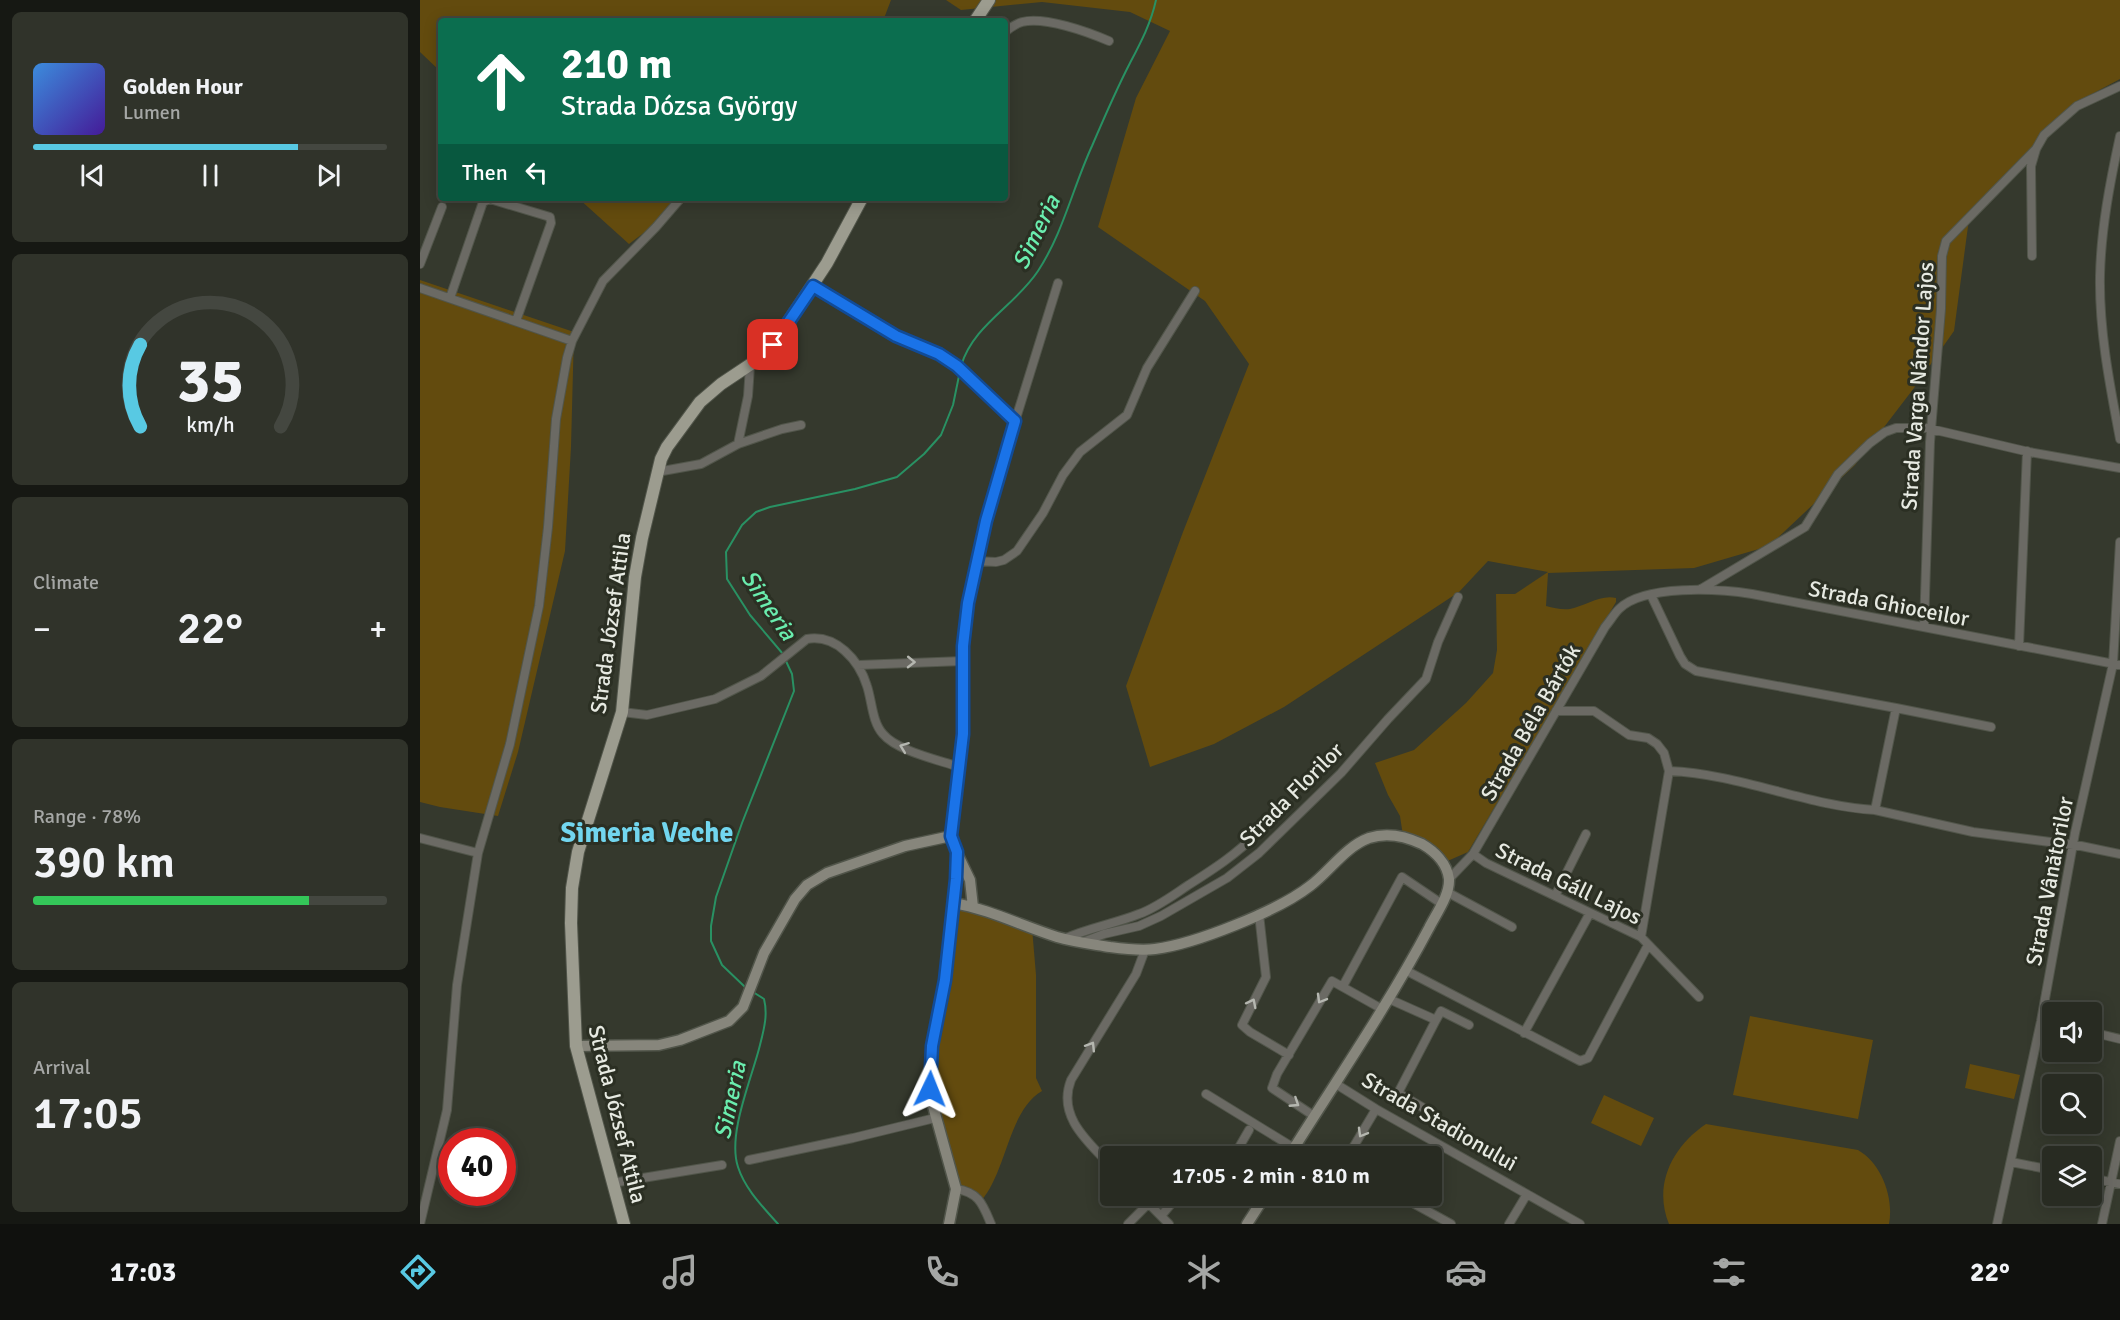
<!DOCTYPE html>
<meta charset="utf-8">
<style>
body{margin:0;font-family:Signika,sans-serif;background:#30332a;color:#f1f3f6;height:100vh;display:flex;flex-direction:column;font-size:22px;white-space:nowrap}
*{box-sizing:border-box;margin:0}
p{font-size:20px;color:#a5a7a5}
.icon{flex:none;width:33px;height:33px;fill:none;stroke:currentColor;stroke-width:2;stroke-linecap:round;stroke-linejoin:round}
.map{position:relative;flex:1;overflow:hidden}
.side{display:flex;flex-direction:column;gap:12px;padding:12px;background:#161813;width:420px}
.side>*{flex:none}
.hud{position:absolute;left:18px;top:18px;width:570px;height:183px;border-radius:6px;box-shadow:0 3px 15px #0003,0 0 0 2px #444740;background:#0b6e4f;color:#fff;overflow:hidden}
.fabs{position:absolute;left:1622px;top:1002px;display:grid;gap:12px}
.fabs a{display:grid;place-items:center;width:60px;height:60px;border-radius:6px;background:#282b22;box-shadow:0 3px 15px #0003,0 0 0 2px #444740;font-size:30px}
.speed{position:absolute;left:18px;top:1128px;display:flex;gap:12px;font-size:30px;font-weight:700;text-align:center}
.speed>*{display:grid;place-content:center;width:78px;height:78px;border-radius:50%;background:#282b22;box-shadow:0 3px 15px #0003,0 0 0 2px #444740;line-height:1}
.speed .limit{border:9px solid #d22;background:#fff;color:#111}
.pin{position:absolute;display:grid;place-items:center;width:51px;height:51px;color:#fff;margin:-26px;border-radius:12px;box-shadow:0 3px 9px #0006}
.me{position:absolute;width:66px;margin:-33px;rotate:2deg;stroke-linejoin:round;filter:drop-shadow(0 0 4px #0008)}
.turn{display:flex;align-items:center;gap:21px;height:126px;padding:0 24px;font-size:27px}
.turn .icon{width:78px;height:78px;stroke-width:2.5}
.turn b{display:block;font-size:42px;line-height:51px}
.then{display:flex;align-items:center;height:57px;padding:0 24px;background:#0003;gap:12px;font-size:22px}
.big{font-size:45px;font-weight:600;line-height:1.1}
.side .card{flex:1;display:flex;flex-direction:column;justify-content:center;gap:9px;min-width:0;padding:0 21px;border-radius:9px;background:#30332a}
.side .dial{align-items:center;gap:0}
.dial svg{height:156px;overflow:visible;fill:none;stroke:#444740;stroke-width:7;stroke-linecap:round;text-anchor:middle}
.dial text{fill:#f1f3f6;stroke:none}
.song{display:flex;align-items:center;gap:18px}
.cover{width:72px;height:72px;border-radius:9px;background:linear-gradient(135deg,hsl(210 70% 55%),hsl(260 70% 35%))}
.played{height:6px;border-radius:3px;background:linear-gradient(90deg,#58c9e3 75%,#444740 75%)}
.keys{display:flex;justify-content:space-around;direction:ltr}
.heat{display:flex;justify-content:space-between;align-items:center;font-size:33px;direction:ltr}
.charge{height:9px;border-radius:4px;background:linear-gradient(90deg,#34c759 78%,#444740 0)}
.trip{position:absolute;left:680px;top:1146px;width:342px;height:60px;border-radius:6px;background:#282b22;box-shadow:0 3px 15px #0003,0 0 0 2px #444740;font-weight:600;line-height:60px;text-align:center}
.tab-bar{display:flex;height:96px;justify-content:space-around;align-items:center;background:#10110e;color:#a5a7a5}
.tab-bar .icon{width:42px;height:42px}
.tab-bar .on{color:#58c9e3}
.tab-bar b{font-size:27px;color:#f1f3f6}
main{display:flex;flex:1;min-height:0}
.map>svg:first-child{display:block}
</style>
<main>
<section class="side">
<div class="card">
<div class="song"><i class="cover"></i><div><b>Golden Hour</b><p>Lumen</p></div></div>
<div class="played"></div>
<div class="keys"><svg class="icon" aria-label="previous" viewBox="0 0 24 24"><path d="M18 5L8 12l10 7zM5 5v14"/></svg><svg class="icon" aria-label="pause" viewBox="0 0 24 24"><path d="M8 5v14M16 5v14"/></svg><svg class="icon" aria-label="next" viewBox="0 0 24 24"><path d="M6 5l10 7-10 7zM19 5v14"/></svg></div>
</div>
<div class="card dial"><svg viewBox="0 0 100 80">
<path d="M14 69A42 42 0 1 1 86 69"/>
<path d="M14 69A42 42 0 0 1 14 27" stroke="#58c9e3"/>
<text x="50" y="56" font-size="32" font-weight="700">35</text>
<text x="50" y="72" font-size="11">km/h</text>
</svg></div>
<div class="card"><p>Climate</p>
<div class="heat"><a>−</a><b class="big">22°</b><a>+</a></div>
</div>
<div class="card"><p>Range · 78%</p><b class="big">390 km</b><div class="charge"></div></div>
<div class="card"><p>Arrival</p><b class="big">17:05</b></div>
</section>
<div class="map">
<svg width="1700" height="1224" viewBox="0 0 1700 1224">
<rect width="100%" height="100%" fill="#35392d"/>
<path fill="#634b0e" d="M0 0H471L463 21H21V72L0 52Z
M526 0H1700V79L1670 95 1609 155 1549 219 1534 331 1494 388 1435 465 1349 546 1274 568 1128 573 1126 606C1134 608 1142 610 1150 609 1165 606 1181 594 1196 598V602L1048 852 1023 863 983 836 980 816 968 795 955 763 994 750 1046 703 1073 673 1077 650 1076 594H1095L1128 572 1068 561 1039 592 864 707 794 744 730 767 706 686 763 532 829 364 785 301 678 227 716 98 750 31 710 12 622 2 541 10Z
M158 198H270L209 244Z
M0 280 154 332 151 447 145 551 98 752 78 816 20 807 0 802Z
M533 903 612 928 616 975V1078L622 1091C588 1111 587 1171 561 1201L536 1189 511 1099Z
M1330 1016 1453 1040 1438 1119 1313 1095Z
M1550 1064 1600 1075 1594 1099 1545 1088Z
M1184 1095 1234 1118 1221 1146 1171 1123Z
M1286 1124 1438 1150C1462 1164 1474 1198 1469 1224H1249C1233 1185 1252 1147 1286 1124Z"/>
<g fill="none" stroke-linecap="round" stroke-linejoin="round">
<path stroke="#299163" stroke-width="2" d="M541 366C553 325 595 306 618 271 643 233 653 187 672 146 684 118 696 90 710 63 721 42 731 23 736 0
M363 654 330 615 307 579 306 552 322 525 336 512 350 507 435 489 477 477 504 454 521 435 533 405 540 371
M325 987 302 965 291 941V926L296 897 322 823 374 691 372 674 365 659
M333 992 344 999C348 1015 344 1029 340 1045 332 1078 307 1134 318 1167 325 1189 343 1207 358 1224"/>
<defs>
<path id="street" d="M585 32C590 28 595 24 602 22 624 16 668 32 689 41
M1700 136C1690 182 1681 229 1680 276 1679 331 1690 386 1700 439
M1612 256 1611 166 1616 149 1624 135 1657 106 1700 86
M0 264 22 207
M393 286 476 336 519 354 537 366 595 421
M0 288 152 341
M30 298 63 202 70 199 130 217 131 223 96 321
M318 444 328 396 330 366
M237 472 281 464 318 444 362 429 381 425
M556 561 576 562 584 560 597 551 623 513 643 475 660 452 707 415 727 368 775 291
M1281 589 1385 527 1418 474 1450 443 1465 432 1476 428H1507L1609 452 1700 468
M1231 595 1260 656 1265 664 1276 671 1476 708
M1504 627 1510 442 1521 309 1522 256 1526 241 1616 149
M1599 646 1607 451
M438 665 543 661
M1136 711H1174L1209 735 1228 738 1237 744 1244 753 1249 771C1321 774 1386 806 1455 810
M202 712 227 715 295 699 341 676 387 639C416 634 439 660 447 686 452 701 452 722 463 734 477 751 519 760 539 767
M1571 727 1476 708 1455 810 1553 832 1661 846 1700 854
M531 836 543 734V646L548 603 566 521 580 470 638 283
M0 838 58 853
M1053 854 1066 863 1221 937 1279 997
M1029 879 1053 854 1185 627C1190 621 1194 614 1199 609 1224 584 1299 589 1332 594L1700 665
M1027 892 1092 927
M1135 896 1166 834
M839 914 846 977 822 1025 830 1032 869 1055
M1221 937 1249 771
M644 939C668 928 694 924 719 914 736 908 752 896 767 886 792 870 816 855 837 833
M663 942 684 934 719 926 741 916 807 878 839 853 921 773 968 719 1006 679 1018 642 1038 597
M985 970 1160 1061 1168 1058 1228 945
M923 986 982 877 1022 904
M969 999 1016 1020 978 1093 1002 1107
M1016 1020 1021 1011 1049 1025
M1621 1021 1632 1024
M1671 1032 1700 1039
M1104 1033 1170 913
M916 1084 956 1109 1160 1224
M786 1094 874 1148
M894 1116 852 1088 857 1074 912 981 962 1009
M814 1156 829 1130
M928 1156 956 1109
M329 1160 433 1138 515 1118
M1591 1162 1632 1170
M690 1165C667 1141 637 1116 651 1080L716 974 725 950
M1671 1178 1700 1184
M192 1183 302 1165
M536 1189C559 1192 563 1205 571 1224
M721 1196 749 1224
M786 1196H790
M980 1196 1031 1224
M741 1216 758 1196
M0 1224 27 1110 37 985 58 853 90 744 119 606 128 527 136 419 147 358 152 341 183 281 236 227 261 198
M708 1224 729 1203
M1089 1224 1107 1194
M1577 1224 1621 1021 1655 833 1693 664 1700 542
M1682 1224 1700 1141"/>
<path id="secondary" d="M537 853 550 880 553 907
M533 903C569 909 602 926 637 937 654 942 672 944 690 947 705 949 720 951 735 949 775 944 858 911 890 886 910 871 925 847 949 838 967 832 985 836 1002 844 1014 851 1027 863 1029 879 1030 895 1016 914 1009 928 967 1007 916 1081 869 1156
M156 1046 239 1045 260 1040 309 1021 323 1007 344 953 375 899 387 885 407 873 485 846 531 836 537 852 536 879 525 980 512 1046 510 1075 511 1099 536 1189 529 1224
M827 1224 845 1196"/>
<path id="primary" d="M555 21 569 0
M204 1224 156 1046 151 923 152 888 158 852 202 712 215 577 222 538 241 459 247 447 280 402 301 384 340 358 353 345 407 263 442 198"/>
</defs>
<use href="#street" stroke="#51554a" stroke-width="10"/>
<use href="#secondary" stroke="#51554a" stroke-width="13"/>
<use href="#primary" stroke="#51554a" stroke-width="14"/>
<use href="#street" stroke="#6b6a64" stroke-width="8"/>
<use href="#secondary" stroke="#87867c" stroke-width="10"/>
<use href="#primary" stroke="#9c9c8f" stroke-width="12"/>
</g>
<defs><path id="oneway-chevron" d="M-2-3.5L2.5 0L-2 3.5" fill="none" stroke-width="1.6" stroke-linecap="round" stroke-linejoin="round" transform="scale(1.5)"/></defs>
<g stroke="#b5b7b0">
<use href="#oneway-chevron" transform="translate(491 662) rotate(1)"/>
<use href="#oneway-chevron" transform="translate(484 747) rotate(-159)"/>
<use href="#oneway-chevron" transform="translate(901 999) rotate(120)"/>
<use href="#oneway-chevron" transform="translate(832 1003) rotate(-63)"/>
<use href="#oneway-chevron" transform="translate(671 1046) rotate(-58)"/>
<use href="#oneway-chevron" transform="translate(875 1103) rotate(33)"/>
<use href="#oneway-chevron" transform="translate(942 1133) rotate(120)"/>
</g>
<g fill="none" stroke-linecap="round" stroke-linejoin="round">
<defs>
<path id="route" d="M353 345 393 286 476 336 519 354 537 366 595 421 566 521 548 603 543 646V734L531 836 537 852 536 879 525 980 512 1046 510 1089"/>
</defs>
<use href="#route" stroke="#114b97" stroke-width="15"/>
<use href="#route" stroke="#1a73e8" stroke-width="10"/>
</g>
<g text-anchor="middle" stroke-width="6" stroke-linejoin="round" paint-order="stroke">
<g font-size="22" fill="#e7eae2" stroke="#2b2f23">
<text transform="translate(1497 386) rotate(-86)" y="8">Strada Varga Nándor Lajos</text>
<text transform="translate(1469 603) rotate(11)" y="8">Strada Ghioceilor</text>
<text transform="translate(190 623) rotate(-82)" y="8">Strada József Attila</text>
<text transform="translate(1110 722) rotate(-60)" y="8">Strada Béla Bártók</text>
<text transform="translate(871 794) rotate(-45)" y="8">Strada Florilor</text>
<text transform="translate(1629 881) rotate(-79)" y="8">Strada Vânătorilor</text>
<text transform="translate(1149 883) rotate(26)" y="8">Strada Gáll Lajos</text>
<text transform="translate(198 1114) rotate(76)" y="8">Strada József Attila</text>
<text transform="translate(1020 1121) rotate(30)" y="8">Strada Stadionului</text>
</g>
<g font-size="24" font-style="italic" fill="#6aedae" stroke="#2b2f23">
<text transform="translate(616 232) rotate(-64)" y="8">Simeria</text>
<text transform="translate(349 605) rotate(56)" y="8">Simeria</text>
<text transform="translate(310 1100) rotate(-78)" y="8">Simeria</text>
</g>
<g font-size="28" font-weight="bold" fill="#72d6ef" stroke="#2b2f23">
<text x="227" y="842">Simeria Veche</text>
</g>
</g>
</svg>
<div class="fabs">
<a><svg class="icon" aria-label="sound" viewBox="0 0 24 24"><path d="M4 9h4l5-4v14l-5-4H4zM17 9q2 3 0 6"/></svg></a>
<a><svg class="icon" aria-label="search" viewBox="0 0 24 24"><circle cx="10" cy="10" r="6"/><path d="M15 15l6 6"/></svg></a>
<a><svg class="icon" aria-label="layers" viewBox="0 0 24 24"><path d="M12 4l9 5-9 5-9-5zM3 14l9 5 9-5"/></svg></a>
</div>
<div class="speed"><div class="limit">40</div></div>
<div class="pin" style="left:353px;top:345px;background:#d93025"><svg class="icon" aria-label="arrive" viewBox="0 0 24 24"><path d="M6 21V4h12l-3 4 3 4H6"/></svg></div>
<svg class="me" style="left:510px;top:1089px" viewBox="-20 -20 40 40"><path d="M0-17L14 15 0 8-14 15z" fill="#1a73e8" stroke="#fff" stroke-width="4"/></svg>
<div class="trip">17:05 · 2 min · 810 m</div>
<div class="hud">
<div class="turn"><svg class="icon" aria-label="ahead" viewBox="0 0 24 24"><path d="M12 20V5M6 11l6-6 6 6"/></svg><div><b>210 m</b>Strada Dózsa György</div></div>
<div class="then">Then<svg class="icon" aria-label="left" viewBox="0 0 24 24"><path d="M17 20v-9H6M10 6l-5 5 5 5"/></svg></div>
</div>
</div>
</main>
<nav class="tab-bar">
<b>17:03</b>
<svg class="icon on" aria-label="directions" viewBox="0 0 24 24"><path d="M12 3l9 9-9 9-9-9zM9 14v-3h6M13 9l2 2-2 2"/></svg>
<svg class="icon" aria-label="music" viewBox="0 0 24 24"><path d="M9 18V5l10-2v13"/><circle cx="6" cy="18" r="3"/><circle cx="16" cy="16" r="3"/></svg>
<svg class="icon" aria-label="phone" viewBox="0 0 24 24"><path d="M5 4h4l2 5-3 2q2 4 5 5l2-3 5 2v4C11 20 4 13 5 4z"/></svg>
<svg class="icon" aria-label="climate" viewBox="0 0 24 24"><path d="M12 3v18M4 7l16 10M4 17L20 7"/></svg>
<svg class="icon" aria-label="car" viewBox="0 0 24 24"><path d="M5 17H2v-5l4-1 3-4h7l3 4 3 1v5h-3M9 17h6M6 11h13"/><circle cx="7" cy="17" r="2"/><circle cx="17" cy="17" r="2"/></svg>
<svg class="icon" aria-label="filters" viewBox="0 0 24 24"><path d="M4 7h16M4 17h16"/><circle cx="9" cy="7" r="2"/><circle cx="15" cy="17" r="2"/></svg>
<b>22°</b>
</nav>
